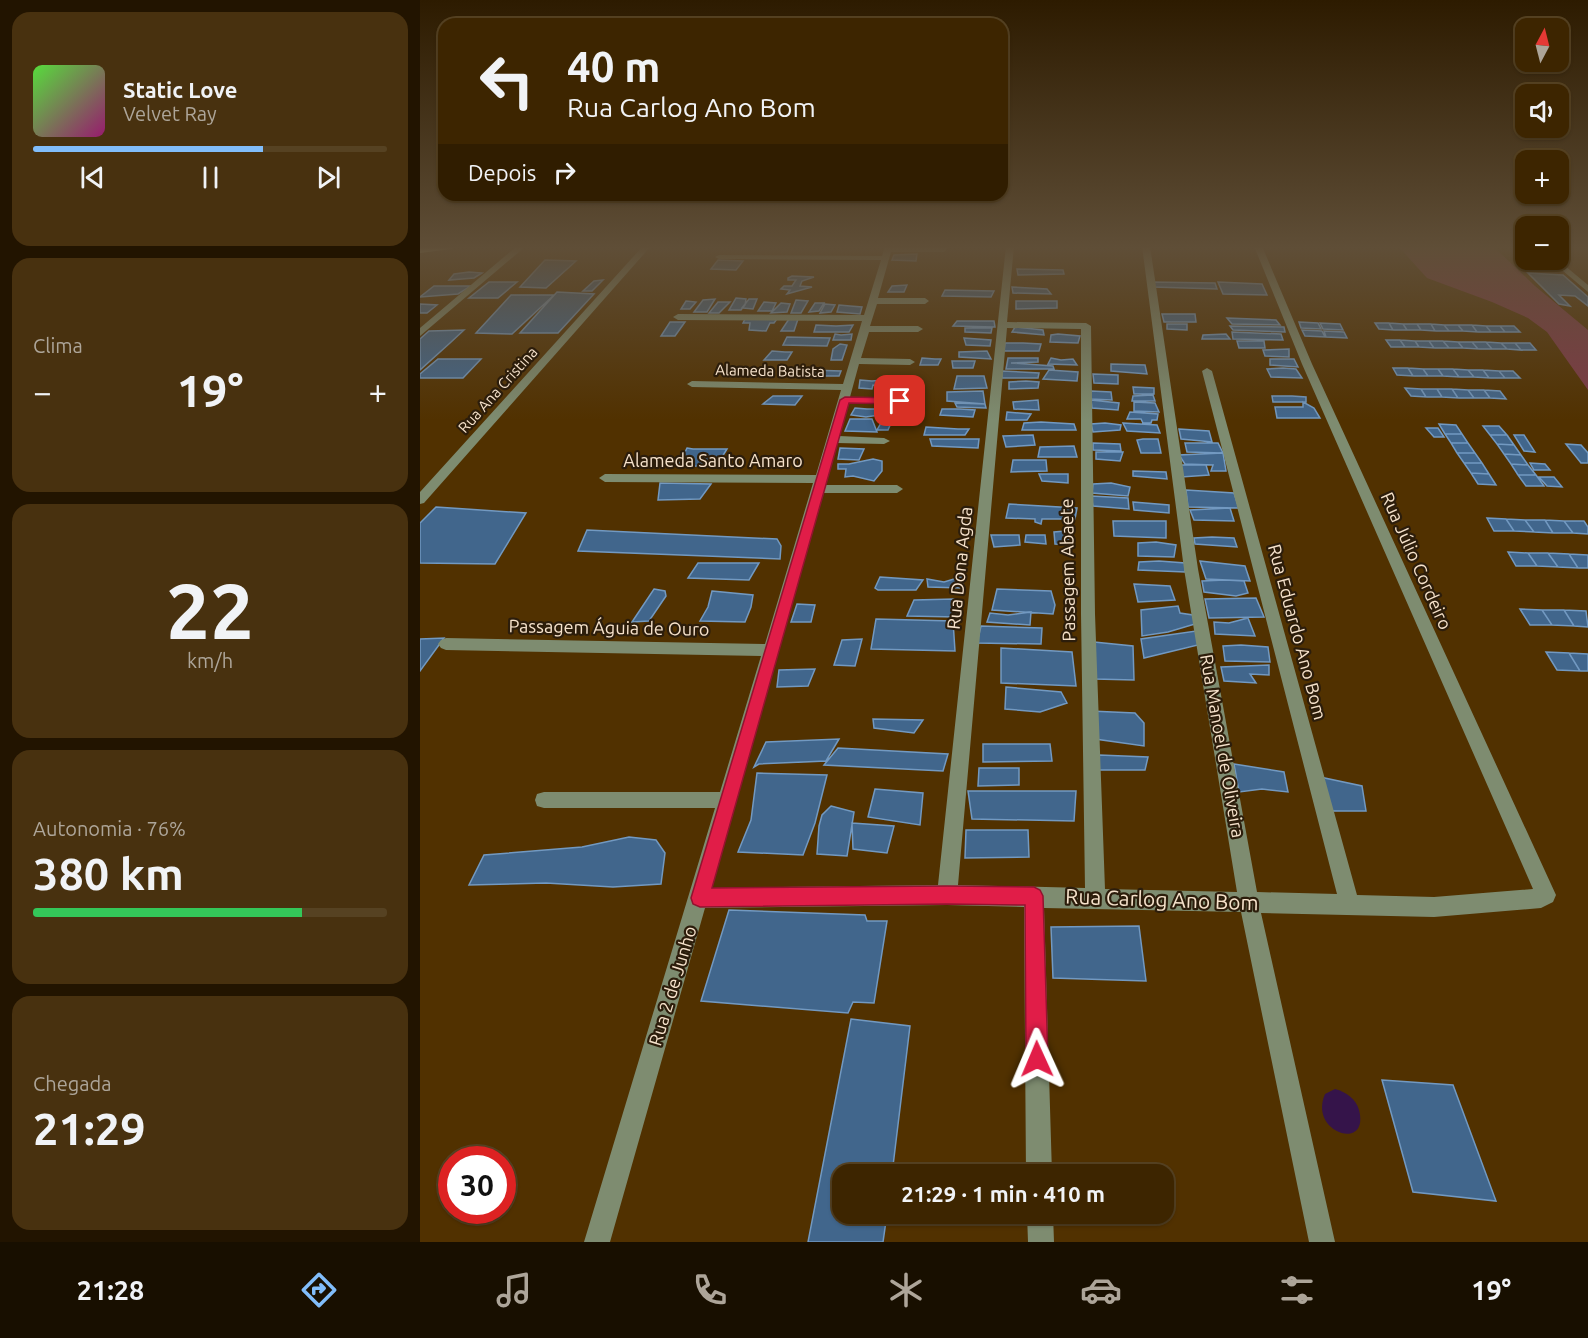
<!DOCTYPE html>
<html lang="pt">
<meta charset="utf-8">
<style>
body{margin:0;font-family:Ubuntu,sans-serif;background:#48310f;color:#f1f3f6;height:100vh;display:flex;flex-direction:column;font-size:22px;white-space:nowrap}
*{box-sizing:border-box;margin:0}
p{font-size:20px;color:#ada599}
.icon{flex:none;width:33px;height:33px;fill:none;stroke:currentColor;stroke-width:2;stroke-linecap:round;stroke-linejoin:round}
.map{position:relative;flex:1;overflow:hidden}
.details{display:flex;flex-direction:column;gap:12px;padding:12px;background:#221400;width:420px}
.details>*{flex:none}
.top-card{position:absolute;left:18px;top:18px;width:570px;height:183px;border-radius:18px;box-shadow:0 2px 4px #0004,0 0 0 2px #564222;background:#3d2500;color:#f1f3f6;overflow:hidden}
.needle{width:39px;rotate:7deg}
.fabs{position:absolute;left:1095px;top:18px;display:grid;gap:12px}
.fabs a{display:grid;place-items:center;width:54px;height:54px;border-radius:12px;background:#3d2500;box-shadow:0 2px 4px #0004,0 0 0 2px #564222;font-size:30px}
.speed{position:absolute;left:18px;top:1146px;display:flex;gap:12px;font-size:30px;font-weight:700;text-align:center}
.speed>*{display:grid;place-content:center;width:78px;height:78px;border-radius:50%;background:#3d2500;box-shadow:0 2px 4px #0004,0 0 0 2px #564222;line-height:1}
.speed .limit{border:9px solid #d22;background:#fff;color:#111}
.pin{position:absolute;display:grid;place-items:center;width:51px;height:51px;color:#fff;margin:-26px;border-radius:12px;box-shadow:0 3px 9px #0006}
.me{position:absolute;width:66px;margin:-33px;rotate:359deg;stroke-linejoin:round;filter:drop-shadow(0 0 4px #0008)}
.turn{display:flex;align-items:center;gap:21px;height:126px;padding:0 30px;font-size:27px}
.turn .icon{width:78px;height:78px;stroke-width:2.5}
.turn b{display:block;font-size:42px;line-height:51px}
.then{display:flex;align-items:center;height:57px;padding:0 30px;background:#0003;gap:12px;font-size:22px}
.big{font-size:45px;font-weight:600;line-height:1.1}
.details .widget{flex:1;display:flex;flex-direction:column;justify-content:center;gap:9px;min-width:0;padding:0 21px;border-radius:18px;background:#48310f}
.details .dial{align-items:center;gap:0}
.dial b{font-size:78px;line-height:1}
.song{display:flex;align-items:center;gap:18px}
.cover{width:72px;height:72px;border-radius:9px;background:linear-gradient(135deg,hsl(110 70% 55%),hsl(320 70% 35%))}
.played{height:6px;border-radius:3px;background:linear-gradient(90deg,#81bdfa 65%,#564222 65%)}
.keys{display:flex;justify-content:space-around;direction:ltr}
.heat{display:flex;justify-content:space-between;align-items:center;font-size:33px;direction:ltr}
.charge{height:9px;border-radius:4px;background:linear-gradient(90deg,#34c759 76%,#564222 0)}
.trip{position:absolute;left:412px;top:1164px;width:342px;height:60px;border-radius:18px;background:#3d2500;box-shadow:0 2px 4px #0004,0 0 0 2px #564222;font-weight:600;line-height:60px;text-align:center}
.tab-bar{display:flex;height:96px;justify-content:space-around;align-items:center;background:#180f00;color:#ada599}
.tab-bar .icon{width:42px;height:42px}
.tab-bar .active{color:#81bdfa}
.tab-bar b{font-size:27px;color:#f1f3f6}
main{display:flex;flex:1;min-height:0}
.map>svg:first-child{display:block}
</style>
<main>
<section class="details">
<div class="widget">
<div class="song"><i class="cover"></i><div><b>Static Love</b><p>Velvet Ray</p></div></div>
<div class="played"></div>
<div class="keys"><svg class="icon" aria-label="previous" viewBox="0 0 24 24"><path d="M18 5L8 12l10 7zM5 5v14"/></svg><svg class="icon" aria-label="pause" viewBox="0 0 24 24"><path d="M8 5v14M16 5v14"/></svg><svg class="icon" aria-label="next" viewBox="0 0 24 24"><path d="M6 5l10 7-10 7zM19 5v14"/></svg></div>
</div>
<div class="widget"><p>Clima</p>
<div class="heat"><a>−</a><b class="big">19°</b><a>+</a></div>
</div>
<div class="widget dial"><b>22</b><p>km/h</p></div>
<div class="widget"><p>Autonomia · 76%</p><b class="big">380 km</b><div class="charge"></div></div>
<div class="widget"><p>Chegada</p><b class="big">21:29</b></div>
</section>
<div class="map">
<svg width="1168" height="1242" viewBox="0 0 1168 1242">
<rect width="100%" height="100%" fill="#513100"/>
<path fill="#7e3a47" d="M978 246H1073L1115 286 1168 330V390L1127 332 1108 318 1072 302 1007 278Z"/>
<path fill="#35144a" d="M915 1089C926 1092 936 1099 939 1110 950 1152 888 1133 905 1094Z"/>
<path fill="#41668c" stroke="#7299c1" stroke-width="1.5" d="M497 254 496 261 472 260 474 255Z
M125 260 156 261 126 288 100 287Z
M298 260 323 261 316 270 291 269Z
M597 269 643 270 644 274 598 275Z
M49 272 62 273 54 278 29 280 34 274Z
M1108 273 1143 275 1168 297V306L1155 296 1139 295 1150 306 1139 304Z
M372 276 394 277 382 281 380 286 392 287 367 294 370 290 361 289 364 286H372L376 280H368V278Z
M183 280 172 291H163L174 281Z
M69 282H97L78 298H49Z
M732 282 795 283 797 289 733 287Z
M798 282 842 284 847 295 803 294Z
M487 285 484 292H468L472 286Z
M14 286H51L38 294 0 297Z
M592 287 627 289 631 294 593 293Z
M525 290 574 291 571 297 522 296Z
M137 292 174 294 138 333H100Z
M91 295H134L92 334 56 333Z
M316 298 326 299 325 305 321 310H309Z
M295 299 287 312H274L283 300Z
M329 299H337L333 309 322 308Z
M376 300 388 301 381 313H371Z
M266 301 276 302 270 309H261Z
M596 301H637V308L596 309Z
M298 302H310L299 313H289Z
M344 302 356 303 352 311H338Z
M361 303 370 304 367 312 351 313Z
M395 303H404L399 311 389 312Z
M0 304 17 305 7 313H0Z
M405 304 415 305 411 312 400 313Z
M419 305 430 306 442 307 440 314 417 312Z
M742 314H775L776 322H744Z
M326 317 357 319 354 323H350L346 331 329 330 330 323H323Z
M807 318 856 320 860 325 812 324Z
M369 319H378L374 331H361Z
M537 321H574L575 327 533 326Z
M250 322H265L255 336H241Z
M879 322 898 323 901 329 881 328Z
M900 323 920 324 923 330 903 329Z
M955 323H969L973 330 959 329Z
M969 323 983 324 987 330H973Z
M747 324H767V330L747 329Z
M983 324H997L1001 330H987Z
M997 324H1011L1015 331 1001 330Z
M1011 324 1024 325 1029 331H1015Z
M396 325 416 326 433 325 429 332H394Z
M1024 325H1038L1043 331H1029Z
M1038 325H1052L1057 332 1043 331Z
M1052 325 1066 326 1071 332H1057Z
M810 326 864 327 865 332 813 330Z
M1066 326H1080L1085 332H1071Z
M1080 326H1094L1100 332H1085Z
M595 327 623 330 624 335 592 332Z
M545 328H572L571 333 545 332Z
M44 330 30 343 0 370V339L9 331Z
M882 330 902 331 905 337 885 336Z
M904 331 924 332 927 338 906 337Z
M812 332 861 334 863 340 813 339Z
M415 334 421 335 432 334 431 340H413Z
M638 334 660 336 658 343 630 342 631 335Z
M806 334 810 339H782L783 335Z
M367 337 410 338 407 346 363 345Z
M544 338 571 340 570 346 546 345Z
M966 340H980L985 347H971Z
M980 340 995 341 999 347H985Z
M817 341H844L845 348H819Z
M995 341H1009L1014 348 999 347Z
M1009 341H1023L1029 348H1014Z
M1023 341 1038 342 1043 348H1029Z
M1038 342H1052L1058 349 1043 348Z
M1052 342H1066L1072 349H1058Z
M1066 342 1081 343 1087 349H1072Z
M585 343H603L621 344 619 351H584Z
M1081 343H1095L1101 350 1087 349Z
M1095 343H1110L1116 350H1101Z
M420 344 427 345 422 360H411L413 349Z
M869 349V357L845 356 843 350Z
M352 351 365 352H372L367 360H344Z
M567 351 571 359 539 357V352Z
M502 358 515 359H521L518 365H500Z
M588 358H618V362L591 363 633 366 634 369H586Z
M631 358 641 360 653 359 657 365 628 364Z
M18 359H61L43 378H0V374Z
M850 359H874L878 367 850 365Z
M532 361H555L553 368H533Z
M691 364 725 365 727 374 691 371Z
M863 368 876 369 882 378 851 377 847 369Z
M973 368H988L993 376 977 375Z
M988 368 1003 369 1008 376H993Z
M1003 369H1018L1023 376H1008Z
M1018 369H1033L1039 377 1023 376Z
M1033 369 1048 370 1054 377H1039Z
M389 370 421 371 419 376H384L383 371Z
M629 370 658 372 657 381 623 379Z
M1048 370H1063L1069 378 1054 377Z
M1063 370 1079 371 1085 378H1069Z
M582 371 619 373 618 378H582Z
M1079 371H1093L1100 378H1085Z
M673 374 698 375V384L674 383Z
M467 376 492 378 489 390 463 391Z
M537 376H564L567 388 534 389Z
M440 380 452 381 462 380 461 386 453 385 452 389 439 388Z
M606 381 619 382 618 388 589 389V382Z
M713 387 734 388V394H714Z
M985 388 1001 389 1006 397 991 396Z
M1001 389H1017L1022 397H1006Z
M1017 389H1032L1038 398 1022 397Z
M1032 389 1048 390 1054 398H1038Z
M1048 390H1064L1070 398H1054Z
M1064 390 1080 391 1086 399 1070 398Z
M563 391 565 404 527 401V392Z
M671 391 691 392 692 400 670 399Z
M733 395 735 401H712L713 396Z
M353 396H382L375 405 343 404Z
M852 396H872L886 397V402H853Z
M618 400 619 410 594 409 593 402Z
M671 400 699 403 698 410 672 408Z
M714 402 735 403 739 412 714 411Z
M883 402 894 408 900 418H857L855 407H883Z
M535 403 565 404 566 408 537 407Z
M435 408 447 409H462L459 415 446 417 431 415Z
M522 409H540L555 410 553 417 520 415Z
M587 412 611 414 607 420H586Z
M710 412 738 414 737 420H732L731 423H723L721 419H707Z
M466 414 474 416 468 430H457Z
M430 419H452L457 432 425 431Z
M621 422 654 424 656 430H602L604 423Z
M685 423 701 425 700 430 673 432 671 424Z
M703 423 737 425 740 433 707 431Z
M1019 424 1036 425 1042 434H1025Z
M1063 426H1079L1087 435H1070Z
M506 427 538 429H549L545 435H504Z
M1006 428H1018L1024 437H1014Z
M759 429 789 431 792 442 761 439Z
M1025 434H1042L1048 443H1031Z
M613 435 615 445 586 447 583 436Z
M1070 435H1087L1094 445 1077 444Z
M1094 435H1104L1115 452 1104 451Z
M510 439H559L558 448 512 446Z
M723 439H738L741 453H721L717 440Z
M673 443 700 444 701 451 673 450Z
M765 443H798L803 453 767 452Z
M1031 443H1048L1055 453H1037Z
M1077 444 1094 445 1101 455 1084 454Z
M1146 444 1161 445 1168 453V463H1161Z
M654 446 657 457H618L620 447Z
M267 448 273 449H307L297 465 258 467Z
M420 448 444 449 439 460 418 459Z
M676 452H703L700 461 676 459Z
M803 453 806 471H791L793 465 765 464 759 455Z
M1037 453H1055L1062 463H1044Z
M1084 454 1101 455 1108 465 1091 464Z
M453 459 462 461V471L454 481 433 476 425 477 426 469H418V464H429Z
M593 460H626L627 471 591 472Z
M1044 463H1062L1069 474 1051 473Z
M1110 463 1125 464 1130 470H1114Z
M1091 464 1108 465 1116 475H1098Z
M760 465H786L789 475 761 477Z
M713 471 746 472 747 479 713 476Z
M1051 473 1069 474 1076 485 1058 484Z
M619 474H648V483L622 481Z
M1098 475H1116L1124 486H1106Z
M1119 477H1134L1142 487 1127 486Z
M240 483 291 484 280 499 238 500Z
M691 483 710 487 708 496 672 493 673 484Z
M766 490 814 493 819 508 768 507Z
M671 496 708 498 709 509 673 506Z
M713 502 749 505V513L714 510Z
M589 504 657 508 655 519H622L621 524 615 522V519L586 518Z
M16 507 106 513 75 564 0 563V523Z
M810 508 814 521 774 520 770 510Z
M1067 518 1086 519 1094 531H1074Z
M1086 519 1105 520 1114 532 1094 531Z
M1105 520H1125L1133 533 1114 532Z
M1125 520 1144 521 1153 533H1133Z
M693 521H746V538L694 536Z
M1144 521H1164L1168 527V534L1153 533Z
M167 530 357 539 361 546 360 559 158 551Z
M645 531 644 535 653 545 635 544 634 532Z
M571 535H599L600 545 574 547Z
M606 535H625L626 544 605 542Z
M792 537 814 538 817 547 775 544 774 538Z
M736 542 756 545 754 557 718 556V543Z
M1088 552 1108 553 1117 566H1096Z
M1108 553H1128L1138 567 1117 566Z
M1128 553 1149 554 1158 568 1138 567Z
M1149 554 1168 555V568H1158Z
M739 561 765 563V572L718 570 719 562Z
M780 561 825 566 830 581 786 579Z
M278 563H339L329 580 268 578Z
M544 576 542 588 508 587 507 579 524 582Z
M460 577 503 580 496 590H458L455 588Z
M805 580 824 581 828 593 816 596 784 592 782 581Z
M714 584 750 586 755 600 718 602Z
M234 589 245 591 246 596 229 621 212 622Z
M577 589 631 591 635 605 633 614 572 610Z
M292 591 333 595 331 607 325 622 280 621 288 607Z
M836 598 844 617 789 618 785 599Z
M534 599 537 617 487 616 494 600Z
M377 604 395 605 391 622H371Z
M758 606 760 613 773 615 775 624 748 632 722 636 721 610Z
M1100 609 1122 610 1132 625H1110Z
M1122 610H1144L1154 626 1132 625Z
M1144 610 1166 611 1168 627 1154 626Z
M611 612 610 625 567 622 570 613 588 615Z
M828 618 835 636 795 634 794 622 809 623Z
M456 619 533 621 535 651 451 649Z
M561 626 622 628 621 644 557 643Z
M776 631 778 645 724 658 721 639Z
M24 638 0 671V639Z
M442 639 435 666 414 665 422 640Z
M674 642 713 646 714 680 675 679Z
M821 645 848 647 850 662 805 661 803 646Z
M581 648 652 652 656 686 581 683Z
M1126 652 1149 653 1160 671 1137 670Z
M1149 653 1168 654V671H1160Z
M849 665V675L830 674 836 683 804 681 801 667Z
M395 669 388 686 357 687 359 670Z
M586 687 641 692 647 703 620 712 585 709Z
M670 711 715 713 724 723V746L675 739Z
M453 719 503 720 494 733 454 728Z
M419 739 406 761 339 764 334 767 346 742Z
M563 744H630L632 761 563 762Z
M418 748 528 754 523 771 404 765Z
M679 755 728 757 725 770H678Z
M814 764 864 772 868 792 842 789 819 792Z
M559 768H599V785L558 786Z
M337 773 407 775 395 823 383 855 318 852 331 820Z
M900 777 942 786 946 811H903Z
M455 789 503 793 500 825 448 817Z
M548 791H656L654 821 552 819Z
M411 806 434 812 427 856 397 854 399 826 402 815Z
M432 823 474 826 467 853 433 849Z
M546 830H608L609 857 545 858Z
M209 837 236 840 245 853 241 884 193 887 126 883 49 885 64 855 162 847Z
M309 910 445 915 447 921H467L454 1003 433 1002 428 1013 281 1001Z
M719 926 726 981 633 978 631 927Z
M431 1019 490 1026 472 1174H423V1214H467L463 1242H388Z
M962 1080 1033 1085 1076 1201 993 1192Z"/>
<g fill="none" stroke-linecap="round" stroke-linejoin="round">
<path fill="#7e8c70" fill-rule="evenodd" d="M97 246H106L0 336V328Z
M223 246H231L4 503 0 504V492Z
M465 246H530L524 252H471L458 298H505L509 301 505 304H457L450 326H498L503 329 498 332H449L441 358 490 359 495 362 490 365 439 364 430 397 480 398 485 401 480 404 428 403 419 436 464 438 470 441 464 444 417 443 405 485H477L483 489 477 493H403L291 888 518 885 586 246H594L587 322 666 323 671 326 675 614 685 889 817 892 764 569 722 246H730L778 569 837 892 917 894 782 371 787 368 792 371 937 895 1014 897 1113 889 882 364 834 246H842L892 364 1136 895 1133 902 1121 908 1014 917 841 913 915 1242H889L821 912 624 908 632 1174H606L604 907 527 905 285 908 190 1242H164L295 808H124L117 806 115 800 117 794 124 792H300L341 656 26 650 21 648 18 644 21 640 26 638 345 644 393 483 185 482 179 478 185 474 396 475 421 390 272 387 267 384 272 381 423 384 442 321 258 320 253 317 258 314 444 315 461 260 299 259 295 257 299 255 462 256ZM587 328 661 329V614L665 888 538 885Z
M1130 260H1138L1168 285V292Z
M607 1214H633L634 1242H608Z"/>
<path fill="#e0fdc5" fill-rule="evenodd" d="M9 246H36L31 249 0 253V247Z"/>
</g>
<linearGradient id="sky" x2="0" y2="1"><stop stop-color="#2d1b00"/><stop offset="0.59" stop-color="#5f4e37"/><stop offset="1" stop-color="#5f4e37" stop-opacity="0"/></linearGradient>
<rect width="1168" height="420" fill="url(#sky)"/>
<path fill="#e11d48" stroke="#92132f" stroke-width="1.5" d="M425 397 480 398 485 401 480 404 429 403 292 888 527 886 614 887 620 890 623 896 628 1059 624 1066 617 1069 609 1066 606 1059 605 905 527 904 280 907 273 904 271 898 420 400Z"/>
<g text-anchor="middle" stroke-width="4.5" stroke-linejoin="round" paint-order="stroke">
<g font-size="15" fill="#f6e2cb" stroke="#2c1d0b">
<text transform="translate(350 371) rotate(1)" y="5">Alameda Batista</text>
<text transform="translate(78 390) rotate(-48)" y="5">Rua Ana Cristina</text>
</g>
<g font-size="18" fill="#f6e2cb" stroke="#2c1d0b">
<text x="293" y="467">Alameda Santo Amaro</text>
<text transform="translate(996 561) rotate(66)" y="6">Rua Júlio Cordeiro</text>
<text transform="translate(540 568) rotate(-84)" y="6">Rua Dona Agda</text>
<text transform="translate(648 570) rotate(-91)" y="6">Passagem Abaete</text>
<text transform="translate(189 628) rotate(1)" y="6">Passagem Águia de Ouro</text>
<text transform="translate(877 632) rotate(75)" y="6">Rua Eduardo Ano Bom</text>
<text transform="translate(802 746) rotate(80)" y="6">Rua Manoel de Oliveira</text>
<text transform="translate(253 986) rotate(-73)" y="6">Rua 2 de Junho</text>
</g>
<g font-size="21" fill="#f6e2cb" stroke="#2c1d0b">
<text transform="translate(742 900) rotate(2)" y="7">Rua Carlog Ano Bom</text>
</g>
</g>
</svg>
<div class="fabs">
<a><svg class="needle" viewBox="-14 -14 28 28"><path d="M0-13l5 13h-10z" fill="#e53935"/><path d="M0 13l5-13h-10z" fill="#ada599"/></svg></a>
<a><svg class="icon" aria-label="sound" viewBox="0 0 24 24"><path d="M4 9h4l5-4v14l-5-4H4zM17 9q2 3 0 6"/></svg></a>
<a>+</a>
<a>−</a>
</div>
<div class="speed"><div class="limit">30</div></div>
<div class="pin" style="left:480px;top:401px;background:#d93025"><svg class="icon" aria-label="arrive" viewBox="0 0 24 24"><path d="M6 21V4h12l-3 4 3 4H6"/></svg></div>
<svg class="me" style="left:617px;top:1059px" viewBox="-20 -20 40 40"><path d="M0-17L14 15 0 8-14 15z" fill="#e11d48" stroke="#fff" stroke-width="4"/></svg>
<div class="trip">21:29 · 1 min · 410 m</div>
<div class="top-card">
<div class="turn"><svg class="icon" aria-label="left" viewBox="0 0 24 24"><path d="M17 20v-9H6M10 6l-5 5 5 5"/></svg><div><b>40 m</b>Rua Carlog Ano Bom</div></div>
<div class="then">Depois<svg class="icon" aria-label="right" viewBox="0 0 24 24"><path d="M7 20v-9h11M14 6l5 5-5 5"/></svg></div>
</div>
</div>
</main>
<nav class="tab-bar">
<b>21:28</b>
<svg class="icon active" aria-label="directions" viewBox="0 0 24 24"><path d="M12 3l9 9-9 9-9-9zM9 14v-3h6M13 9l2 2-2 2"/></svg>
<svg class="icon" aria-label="music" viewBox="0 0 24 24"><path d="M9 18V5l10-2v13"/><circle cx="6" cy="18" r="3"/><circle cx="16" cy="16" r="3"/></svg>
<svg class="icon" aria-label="phone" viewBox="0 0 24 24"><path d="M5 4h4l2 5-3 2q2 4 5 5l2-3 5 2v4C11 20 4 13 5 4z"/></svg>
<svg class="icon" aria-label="climate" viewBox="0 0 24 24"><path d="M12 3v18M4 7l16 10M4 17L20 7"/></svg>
<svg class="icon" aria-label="car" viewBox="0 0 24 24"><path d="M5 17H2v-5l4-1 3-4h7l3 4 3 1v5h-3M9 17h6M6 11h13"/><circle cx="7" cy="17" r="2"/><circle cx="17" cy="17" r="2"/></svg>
<svg class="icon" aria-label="filters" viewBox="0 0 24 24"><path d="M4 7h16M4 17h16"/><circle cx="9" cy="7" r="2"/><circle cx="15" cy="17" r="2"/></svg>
<b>19°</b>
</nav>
